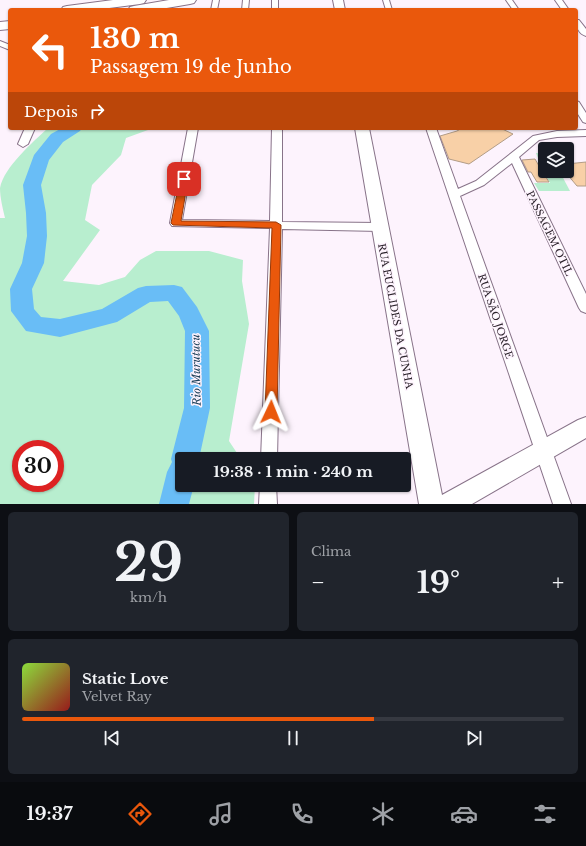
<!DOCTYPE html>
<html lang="pt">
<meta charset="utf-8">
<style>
body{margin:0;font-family:"Libre Baskerville",serif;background:#20242c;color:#f1f3f6;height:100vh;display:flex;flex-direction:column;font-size:15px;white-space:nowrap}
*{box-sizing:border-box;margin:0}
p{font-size:13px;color:#9ea1a6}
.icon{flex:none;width:22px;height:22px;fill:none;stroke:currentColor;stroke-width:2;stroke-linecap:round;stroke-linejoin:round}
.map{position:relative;height:504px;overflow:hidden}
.details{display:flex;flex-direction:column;gap:8px;padding:8px;background:#0d0f14;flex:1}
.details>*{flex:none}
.guide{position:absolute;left:8px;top:8px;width:570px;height:122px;border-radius:4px;box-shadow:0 1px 3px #0004;background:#ea580c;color:#fff;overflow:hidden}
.buttons{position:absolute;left:538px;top:142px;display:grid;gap:8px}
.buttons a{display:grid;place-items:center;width:36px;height:36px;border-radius:4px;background:#171b24;box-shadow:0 1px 3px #0004;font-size:20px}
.speed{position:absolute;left:12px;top:440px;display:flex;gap:8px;font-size:20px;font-weight:700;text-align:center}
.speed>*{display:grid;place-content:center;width:52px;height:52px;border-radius:50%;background:#171b24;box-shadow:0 1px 3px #0004;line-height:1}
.speed .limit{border:6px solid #d22;background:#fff;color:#111}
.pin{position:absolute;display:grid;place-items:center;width:34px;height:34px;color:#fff;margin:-17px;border-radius:8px;box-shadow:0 2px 6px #0006}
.me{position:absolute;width:44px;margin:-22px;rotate:2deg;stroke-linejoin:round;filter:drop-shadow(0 0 3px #0008)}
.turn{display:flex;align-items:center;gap:14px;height:84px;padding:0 16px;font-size:18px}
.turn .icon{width:52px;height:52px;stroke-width:2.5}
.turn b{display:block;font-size:28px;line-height:34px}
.then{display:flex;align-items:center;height:38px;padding:0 16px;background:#0003;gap:8px;font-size:15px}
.big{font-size:30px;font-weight:700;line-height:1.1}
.details .card{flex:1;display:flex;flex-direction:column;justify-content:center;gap:6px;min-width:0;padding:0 14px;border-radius:6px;background:#20242c}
.details .dial{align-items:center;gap:0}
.dial b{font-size:52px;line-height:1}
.song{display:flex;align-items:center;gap:12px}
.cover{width:48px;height:48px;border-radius:6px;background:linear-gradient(135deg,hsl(90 70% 55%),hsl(0 70% 35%))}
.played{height:4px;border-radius:2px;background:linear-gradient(90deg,#ea580c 65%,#363941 65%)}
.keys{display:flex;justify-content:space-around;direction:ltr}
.heat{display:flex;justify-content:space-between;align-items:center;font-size:22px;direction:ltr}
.details .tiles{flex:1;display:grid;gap:8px;grid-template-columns:1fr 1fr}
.card:last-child{grid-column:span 2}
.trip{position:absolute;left:175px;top:452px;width:236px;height:40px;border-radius:4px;background:#171b24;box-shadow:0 1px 3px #0004;font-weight:700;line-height:40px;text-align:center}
.menu{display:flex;height:64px;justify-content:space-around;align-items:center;background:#090b0e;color:#9ea1a6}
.menu .icon{width:28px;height:28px}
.menu .active{color:#ea580c}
.menu b{font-size:18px;color:#f1f3f6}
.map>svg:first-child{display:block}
</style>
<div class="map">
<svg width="586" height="504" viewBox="0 0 586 504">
<rect width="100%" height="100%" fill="#fdf3fd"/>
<path fill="#b8eecf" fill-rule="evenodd" d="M48 128H148V130L126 138 121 155 92 185 85 220 100 230 63 281 99 285 125 277 140 260 156 251H209L243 260 242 281 249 324 229 441 241 459H182V485H255L254 504H0V218H5C3 209 0 198 0 188 4 167 33 142 48 128ZM21 449H55V483H21Z
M536 153 545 154V171H563L565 173 561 174 570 191H539L534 183H550L544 173Z"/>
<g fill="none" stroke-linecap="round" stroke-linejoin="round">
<path fill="#69bdf6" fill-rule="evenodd" d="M62 128H82L80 131 63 142 49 160 41 185 46 213 47 236 44 263 32 289 34 309 41 317 60 319 102 309 138 288 146 286 174 285 182 287 197 307 209 331 210 408 199 459H182V485H194L189 504H159L167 472 172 462 171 459 184 408 185 331 179 316 168 301 150 302 117 322 60 337 26 331 11 311 10 289 22 263 27 236 26 213 23 185 34 155 51 134Z"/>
</g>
<path fill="#f8d0a7" stroke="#b29c86" d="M462 128H500L513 134 469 164 449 159 440 136 457 131Z
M535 159 542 171 549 182H537L531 172H528L522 160Z
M586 162V186H577L567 174V164Z"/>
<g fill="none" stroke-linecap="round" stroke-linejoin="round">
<defs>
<path id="street" d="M213 0H219L217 10H211Z
M243 0H249L248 10H242Z
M272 0H278V10H272Z
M383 0H389L392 10H386Z
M506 0H512L519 10H513Z
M555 0H562L569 10H562Z
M576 20H579L586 29V36C579 34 576 27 576 20Z
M0 41 10 45V50L0 46Z
M576 101 579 102 586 113V123L583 122 576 111Z
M25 128H35L28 144 23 147 18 144Z
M188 128H198L182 220 270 221 272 128H282V222L380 223 384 224 386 227 384 230 380 231 282 229 277 459H261L270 228 172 226 170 223Z
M426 128H436L458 189 476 181 533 136 557 131 586 130V136L557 137 539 140 519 157 586 294V313L581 311 579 308 512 163 484 185 460 196 571 504H553Z
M260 485H276L277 504H259Z"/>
<path id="secondary" d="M333 0H343L345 10H335Z
M355 128H369L442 495 578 420 586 417V438L472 504H419Z"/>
<path id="highway" d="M113 0H146L144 3 140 4 94 10H61L63 7 67 6Z
M169 0H196L194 3 190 4 155 10H128L130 7 134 6Z
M10 21V29L0 30V22Z"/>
</defs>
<use href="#street" stroke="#887389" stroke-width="2"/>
<use href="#secondary" stroke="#887389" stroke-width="2"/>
<use href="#highway" stroke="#887389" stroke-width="2"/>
<use href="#street" fill="#fff" fill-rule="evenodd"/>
<use href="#secondary" fill="#fff" fill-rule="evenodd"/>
<use href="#highway" fill="#fff" fill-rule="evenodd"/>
</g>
<path fill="#ea580c" stroke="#983908" d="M184 176 188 179 181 221 276 222 281 225 277 412 275 416 271 417 267 416 265 412 272 228 173 225 171 223 180 179Z"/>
<g text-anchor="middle" stroke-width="3" stroke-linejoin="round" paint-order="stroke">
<g font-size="10" fill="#2b232b" stroke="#fdf3fd">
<text transform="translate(550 233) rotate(64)" y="4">PASSAGEM OTIL</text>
<text transform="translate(396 316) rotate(79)" y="4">RUA EUCLIDES DA CUNHA</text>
<text transform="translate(496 316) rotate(71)" y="4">RUA SÃO JORGE</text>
</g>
<g font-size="11" font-style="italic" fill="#1f425b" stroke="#fdf3fd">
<text transform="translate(196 370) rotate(-91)" y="4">Rio Murutucu</text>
</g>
</g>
</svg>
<div class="buttons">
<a><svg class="icon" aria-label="layers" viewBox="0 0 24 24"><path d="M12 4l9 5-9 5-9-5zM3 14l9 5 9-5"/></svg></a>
</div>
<div class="speed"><div class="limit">30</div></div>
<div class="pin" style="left:184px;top:179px;background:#d93025"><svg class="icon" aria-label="arrive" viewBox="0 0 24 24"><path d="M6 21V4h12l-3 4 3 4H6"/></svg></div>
<svg class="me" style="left:271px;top:412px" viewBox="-20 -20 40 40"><path d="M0-17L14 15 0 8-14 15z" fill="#ea580c" stroke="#fff" stroke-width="4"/></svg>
<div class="trip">19:38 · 1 min · 240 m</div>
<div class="guide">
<div class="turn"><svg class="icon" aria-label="left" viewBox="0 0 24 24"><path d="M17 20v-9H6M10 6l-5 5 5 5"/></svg><div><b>130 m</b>Passagem 19 de Junho</div></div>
<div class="then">Depois<svg class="icon" aria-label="right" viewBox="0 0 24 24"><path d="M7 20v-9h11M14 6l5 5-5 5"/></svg></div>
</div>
</div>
<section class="details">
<div class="tiles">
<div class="card dial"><b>29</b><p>km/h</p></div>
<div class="card"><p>Clima</p>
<div class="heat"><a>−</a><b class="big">19°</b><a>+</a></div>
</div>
<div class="card">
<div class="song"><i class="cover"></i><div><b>Static Love</b><p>Velvet Ray</p></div></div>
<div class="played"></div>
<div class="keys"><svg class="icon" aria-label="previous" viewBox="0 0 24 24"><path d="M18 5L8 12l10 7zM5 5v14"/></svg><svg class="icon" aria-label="pause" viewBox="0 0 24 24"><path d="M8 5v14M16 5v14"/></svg><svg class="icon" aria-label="next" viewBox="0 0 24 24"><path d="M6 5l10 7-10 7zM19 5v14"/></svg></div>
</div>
</div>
</section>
<nav class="menu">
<b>19:37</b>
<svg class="icon active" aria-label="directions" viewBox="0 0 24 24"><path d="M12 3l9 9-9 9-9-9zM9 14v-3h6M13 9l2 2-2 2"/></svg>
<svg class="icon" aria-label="music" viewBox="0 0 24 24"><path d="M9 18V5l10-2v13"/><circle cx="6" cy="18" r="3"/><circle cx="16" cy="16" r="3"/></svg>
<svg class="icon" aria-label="phone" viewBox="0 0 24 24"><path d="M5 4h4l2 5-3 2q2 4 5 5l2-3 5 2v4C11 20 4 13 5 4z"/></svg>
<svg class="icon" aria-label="climate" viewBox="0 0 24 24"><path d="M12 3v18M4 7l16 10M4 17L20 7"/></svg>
<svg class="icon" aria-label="car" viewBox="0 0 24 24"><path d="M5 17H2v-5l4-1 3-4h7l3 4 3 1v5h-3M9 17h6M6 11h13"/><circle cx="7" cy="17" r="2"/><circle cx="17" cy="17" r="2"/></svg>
<svg class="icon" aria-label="filters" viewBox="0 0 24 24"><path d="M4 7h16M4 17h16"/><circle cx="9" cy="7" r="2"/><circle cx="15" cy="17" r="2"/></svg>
</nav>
